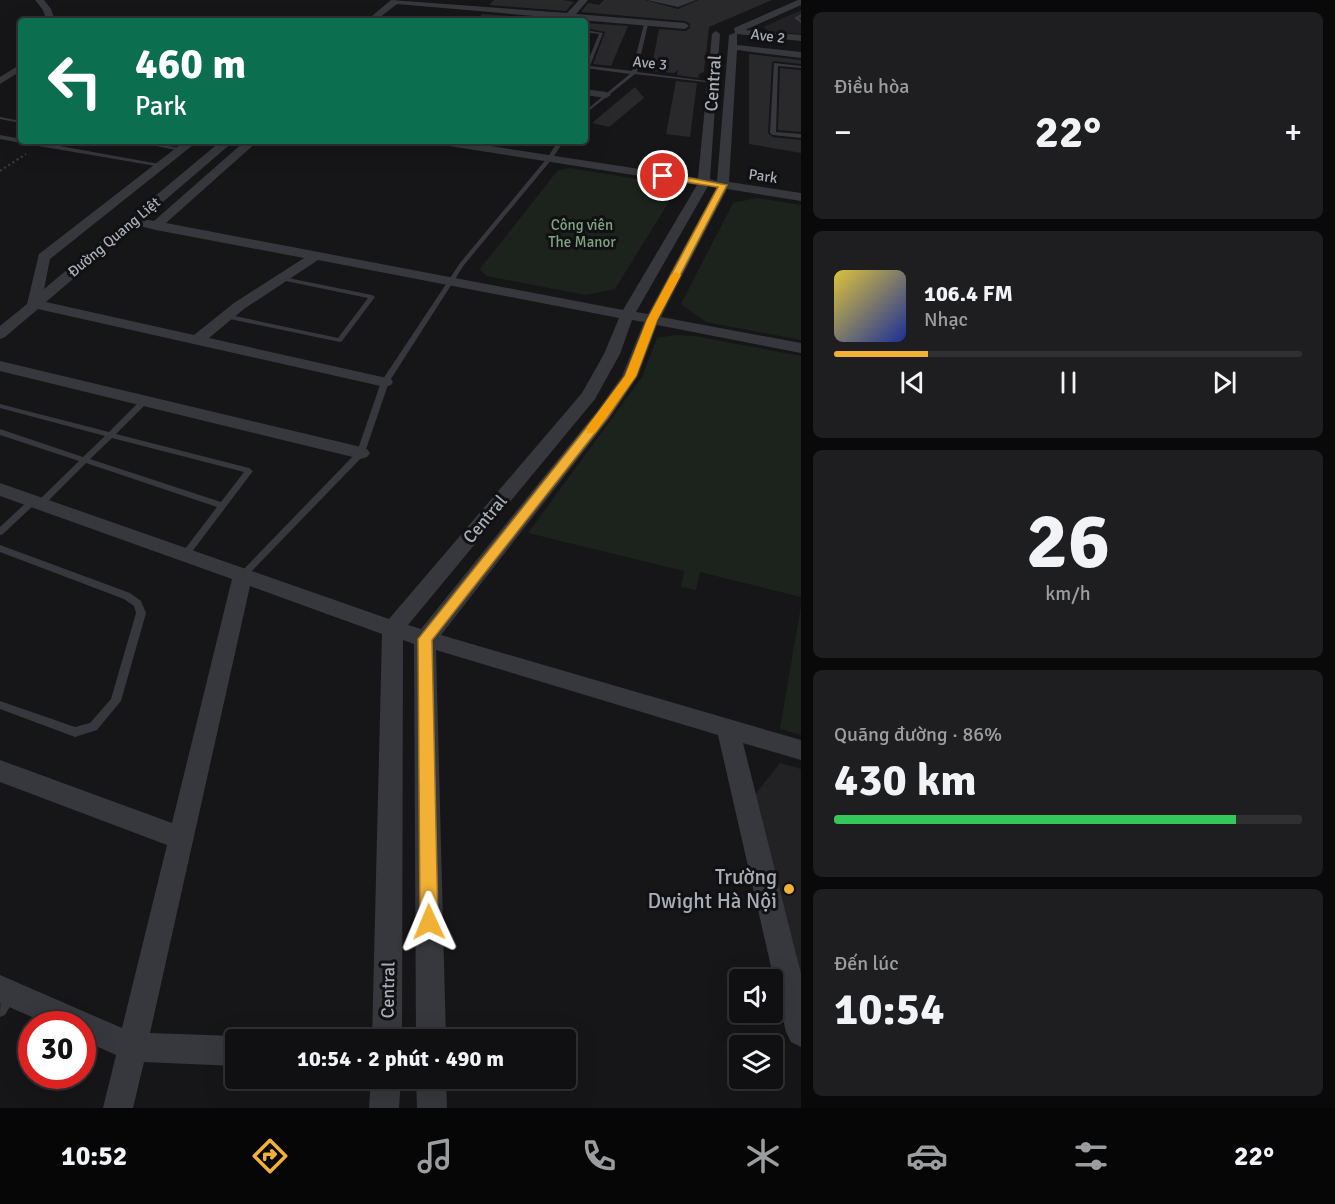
<!DOCTYPE html>
<html lang="vi">
<meta charset="utf-8">
<style>
body{margin:0;font-family:Signika,sans-serif;background:#1e1e20;color:#f1f3f6;height:100vh;display:flex;flex-direction:column;font-size:22px;white-space:nowrap}
*{box-sizing:border-box;margin:0}
p{font-size:20px;color:#9c9d9f}
.icon{flex:none;width:33px;height:33px;fill:none;stroke:currentColor;stroke-width:2;stroke-linecap:round;stroke-linejoin:round}
.map{position:relative;flex:1;overflow:hidden}
.drawer{display:flex;flex-direction:column;gap:12px;padding:12px;background:#09090a;width:534px}
.drawer>*{flex:none}
.top-card{position:absolute;left:18px;top:18px;width:570px;height:126px;border-radius:6px;box-shadow:0 6px 24px #0002,0 0 0 2px #303032;background:#0b6e4f;color:#fff;overflow:hidden}
.buttons{position:absolute;left:729px;top:969px;display:grid;gap:12px}
.buttons a{display:grid;place-items:center;width:54px;height:54px;border-radius:6px;background:#101012;box-shadow:0 6px 24px #0002,0 0 0 2px #303032;font-size:30px}
.speed{position:absolute;left:18px;top:1011px;display:flex;gap:12px;font-size:30px;font-weight:700;text-align:center}
.speed>*{display:grid;place-content:center;width:78px;height:78px;border-radius:50%;background:#101012;box-shadow:0 6px 24px #0002,0 0 0 2px #303032;line-height:1}
.speed .limit{border:9px solid #d22;background:#fff;color:#111}
.pin{position:absolute;display:grid;place-items:center;width:51px;height:51px;color:#fff;margin:-26px;border:3px solid #fff;border-radius:50%;box-shadow:0 2px 6px #0007}
.me{position:absolute;width:66px;margin:-33px;rotate:359deg;stroke-linejoin:round;filter:drop-shadow(0 0 4px #0008)}
.turn{display:flex;align-items:center;gap:21px;height:126px;padding:0 18px;font-size:27px}
.turn .icon{width:78px;height:78px;stroke-width:2.5}
.turn b{display:block;font-size:42px;line-height:51px}
.big{font-size:45px;font-weight:700;line-height:1.1}
.drawer .widget{flex:1;display:flex;flex-direction:column;justify-content:center;gap:9px;min-width:0;padding:0 21px;border-radius:9px;background:#1e1e20}
.drawer .dial{align-items:center;gap:0}
.dial b{font-size:78px;line-height:1}
.song{display:flex;align-items:center;gap:18px}
.cover{width:72px;height:72px;border-radius:9px;background:linear-gradient(135deg,hsl(50 70% 55%),hsl(230 70% 35%))}
.played{height:6px;border-radius:3px;background:linear-gradient(90deg,#f2b134 20%,#303032 20%)}
.keys{display:flex;justify-content:space-around;direction:ltr}
.heat{display:flex;justify-content:space-between;align-items:center;font-size:33px;direction:ltr}
.charge{height:9px;border-radius:4px;background:linear-gradient(90deg,#34c759 86%,#303032 0)}
.trip{position:absolute;left:225px;top:1029px;width:351px;height:60px;border-radius:6px;background:#101012;box-shadow:0 6px 24px #0002,0 0 0 2px #303032;font-weight:700;line-height:60px;text-align:center}
.tabs{display:flex;height:96px;justify-content:space-around;align-items:center;background:#060607;color:#9c9d9f}
.tabs .icon{width:42px;height:42px}
.tabs .on{color:#f2b134}
.tabs b{font-size:27px;color:#f1f3f6}
main{display:flex;flex:1;min-height:0}
.map>svg:first-child{display:block}
</style>
<main>
<div class="map">
<svg width="801" height="1108" viewBox="0 0 801 1108">
<rect width="100%" height="100%" fill="#161618"/>
<path fill="#222225" d="M801 10V34L768 31 763 27Z
M780 763 801 769V981L753 797Z"/>
<path fill="#1c231d" d="M570 168 661 183 675 192 615 289 585 295 487 276 480 269 558 170Z
M757 198 801 205V340L706 322 681 304 733 203Z
M674 335 695 336 801 356V597L700 572 696 590 681 587 684 571 528 533 642 377 657 338Z
M801 606V735L780 729Z"/>
<path fill="#29292c" d="M494 0H563L574 2 566 11 489 5Z
M604 0H645L678 9 698 0H772L709 27 704 72 699 74 698 78 677 75 678 70 674 73 651 71 659 29 685 31 690 28V24L685 21 581 12 588 3 599 5Z
M482 14 567 21H504L479 18Z
M585 23 628 26 611 66 593 64 605 32 585 28Z
M749 54 801 60V64L774 61 772 63 768 133 773 137 801 140V153L749 144Z
M780 68 801 70V132L778 130Z
M676 81 697 83 690 137 666 134Z
M635 87 644 98 609 127 592 123Z"/>
<g fill="none" stroke-linecap="round" stroke-linejoin="round">
<path stroke="#3d3f44" stroke-width="2" stroke-dasharray="2 3" stroke-linecap="butt" d="M0 171 26 154"/>
<path fill="#37383d" fill-rule="evenodd" d="M801 14V17L799 18 801 20V23L794 18Z
M481 19 491 21H480Z
M646 23 648 24 637 72 715 82 713 83 635 74 585 114V111L630 74 585 68 599 34 585 32V30L603 33 590 66 632 71 644 24Z
M774 63 801 66V68L778 66 776 132 801 134V138L773 135 770 133Z
M0 117 21 121V123L0 119Z
M0 135 21 139V141H32L165 165 162 167 21 143 0 139Z
M131 141H143L184 149 181 151Z
M558 141H564L552 159 464 265 389 382 364 455 246 577H240L238 575 240 573 357 452 381 382 460 263 548 157Z
M283 277 372 295 375 297 342 341 340 342 225 318 222 316 225 314 338 338 368 298 281 280V278Z
M142 399H148L149 401 116 434 249 468 253 471 188 557 185 558 180 555 182 553 217 507 86 463 44 505H38L37 503 38 501 79 461 0 435V429L83 457 105 436 0 408V404L109 432ZM112 438 244 472 221 502 90 459Z
M33 498 37 501 36 503 3 534 0 535V527L30 499Z
M0 545 130 593 141 601 146 613 121 701 97 730 75 737 0 709V701L75 727 90 723 111 699 136 613 134 606 124 599 0 552Z
M9 989 14 991 16 996 5 1015 0 1017C0 1006 0 994 9 989Z"/>
<path fill="#37383d" fill-rule="evenodd" d="M35 0H44L51 9 55 21H47L43 10Z
M391 0 567 13 579 0H588L576 14 685 23 689 26 685 29 397 4 375 21H366Z
M647 0H696L678 7Z
M798 0H801V5L745 30 801 35V41L737 34V45L801 52V58L737 50 729 182 801 193V201L727 189 661 317 801 343V353L657 325 638 376 609 419 441 635 801 740V760L743 743 801 974V1047L791 1042 786 1032 718 735 436 650 446 1040H416L414 644 403 640 402 1040H372L382 634 250 586 150 1033 236 1036 244 1040H236V1066L144 1062 133 1108H103L116 1055 82 1040V1024H48L0 1003V975L122 1028 167 845 0 782V760L172 823 232 579 0 496V483L389 619 582 393 604 354 619 318 318 260 244 309 209 338 391 379 393 382 391 385 385 387 38 309 5 337 0 339V326L27 304 39 254 185 141H198L50 259 44 289 221 141H234L143 219 154 221 245 141H258L166 223 623 310 697 185 436 144 430 141H458L698 178 712 34 716 31 720 34 710 179 717 181 729 35 735 33 734 28ZM708 186 716 188 648 314 636 312ZM136 225 156 230 304 258 234 303 194 335 46 302ZM632 320 644 322 622 376 597 411 421 629 408 625 595 399 620 354Z
M21 64V71L0 84V77Z
M585 89 606 92 611 95 606 98 585 95Z
M0 361 361 447 367 449 370 453 367 457 361 459 0 371Z
M371 1078H401L399 1108H369Z
M416 1078H446L447 1108H417Z"/>
</g>
<path fill="#f2b134" stroke="#9d7322" stroke-width="1.5" d="M663 173 727 185 657 320 636 376 607 418 432 640 438 922 436 928 429 931 422 928 420 922 418 639 598 413 625 376 647 320 718 187 660 178 659 176Z"/>
<path fill="#f59e0b" d="M676 272 681 275 657 320 636 376 595 433H587V427L625 376 647 320 671 275Z"/>
<circle fill="#f2b134" stroke="#111113" stroke-width="2" cx="789" cy="889" r="6"/>
<g text-anchor="middle" stroke-width="6" stroke-linejoin="round" paint-order="stroke">
<g font-size="15" fill="#a8adb8" stroke="#111113">
<text transform="translate(768 36) rotate(7)" y="5">Ave 2</text>
<text transform="translate(650 63) rotate(6)" y="5">Ave 3</text>
<text transform="translate(763 176) rotate(8)" y="5">Park</text>
<text transform="translate(114 237) rotate(-40)" y="5">Đường Quang Liệt</text>
</g>
<g font-size="15" fill="#7fa381" stroke="#111113">
<text x="582" y="230">Công viên<tspan x="582" dy="17">The Manor</tspan></text>
</g>
<g font-size="18" fill="#a8adb8" stroke="#111113">
<text transform="translate(713 83) rotate(-86)" y="6">Central</text>
<text transform="translate(485 519) rotate(-50)" y="6">Central</text>
<text transform="translate(388 990) rotate(-89)" y="6">Central</text>
</g>
<g font-size="21" fill="#a8adb8" stroke="#111113" text-anchor="end">
<text x="777" y="884">Trường<tspan x="777" dy="24">Dwight Hà Nội</tspan></text>
</g>
</g>
</svg>
<div class="buttons">
<a><svg class="icon" aria-label="sound" viewBox="0 0 24 24"><path d="M4 9h4l5-4v14l-5-4H4zM17 9q2 3 0 6"/></svg></a>
<a><svg class="icon" aria-label="layers" viewBox="0 0 24 24"><path d="M12 4l9 5-9 5-9-5zM3 14l9 5 9-5"/></svg></a>
</div>
<div class="speed"><div class="limit">30</div></div>
<div class="pin" style="left:663px;top:176px;background:#d93025"><svg class="icon" aria-label="arrive" viewBox="0 0 24 24"><path d="M6 21V4h12l-3 4 3 4H6"/></svg></div>
<svg class="me" style="left:429px;top:922px" viewBox="-20 -20 40 40"><path d="M0-17L14 15 0 8-14 15z" fill="#f2b134" stroke="#fff" stroke-width="4"/></svg>
<div class="trip">10:54 · 2 phút · 490 m</div>
<div class="top-card">
<div class="turn"><svg class="icon" aria-label="left" viewBox="0 0 24 24"><path d="M17 20v-9H6M10 6l-5 5 5 5"/></svg><div><b>460 m</b>Park</div></div>
</div>
</div>
<section class="drawer">
<div class="widget"><p>Điều hòa</p>
<div class="heat"><a>−</a><b class="big">22°</b><a>+</a></div>
</div>
<div class="widget">
<div class="song"><i class="cover"></i><div><b>106.4 FM</b><p>Nhạc</p></div></div>
<div class="played"></div>
<div class="keys"><svg class="icon" aria-label="previous" viewBox="0 0 24 24"><path d="M18 5L8 12l10 7zM5 5v14"/></svg><svg class="icon" aria-label="pause" viewBox="0 0 24 24"><path d="M8 5v14M16 5v14"/></svg><svg class="icon" aria-label="next" viewBox="0 0 24 24"><path d="M6 5l10 7-10 7zM19 5v14"/></svg></div>
</div>
<div class="widget dial"><b>26</b><p>km/h</p></div>
<div class="widget"><p>Quãng đường · 86%</p><b class="big">430 km</b><div class="charge"></div></div>
<div class="widget"><p>Đến lúc</p><b class="big">10:54</b></div>
</section>
</main>
<nav class="tabs">
<b>10:52</b>
<svg class="icon on" aria-label="directions" viewBox="0 0 24 24"><path d="M12 3l9 9-9 9-9-9zM9 14v-3h6M13 9l2 2-2 2"/></svg>
<svg class="icon" aria-label="music" viewBox="0 0 24 24"><path d="M9 18V5l10-2v13"/><circle cx="6" cy="18" r="3"/><circle cx="16" cy="16" r="3"/></svg>
<svg class="icon" aria-label="phone" viewBox="0 0 24 24"><path d="M5 4h4l2 5-3 2q2 4 5 5l2-3 5 2v4C11 20 4 13 5 4z"/></svg>
<svg class="icon" aria-label="climate" viewBox="0 0 24 24"><path d="M12 3v18M4 7l16 10M4 17L20 7"/></svg>
<svg class="icon" aria-label="car" viewBox="0 0 24 24"><path d="M5 17H2v-5l4-1 3-4h7l3 4 3 1v5h-3M9 17h6M6 11h13"/><circle cx="7" cy="17" r="2"/><circle cx="17" cy="17" r="2"/></svg>
<svg class="icon" aria-label="filters" viewBox="0 0 24 24"><path d="M4 7h16M4 17h16"/><circle cx="9" cy="7" r="2"/><circle cx="15" cy="17" r="2"/></svg>
<b>22°</b>
</nav>
